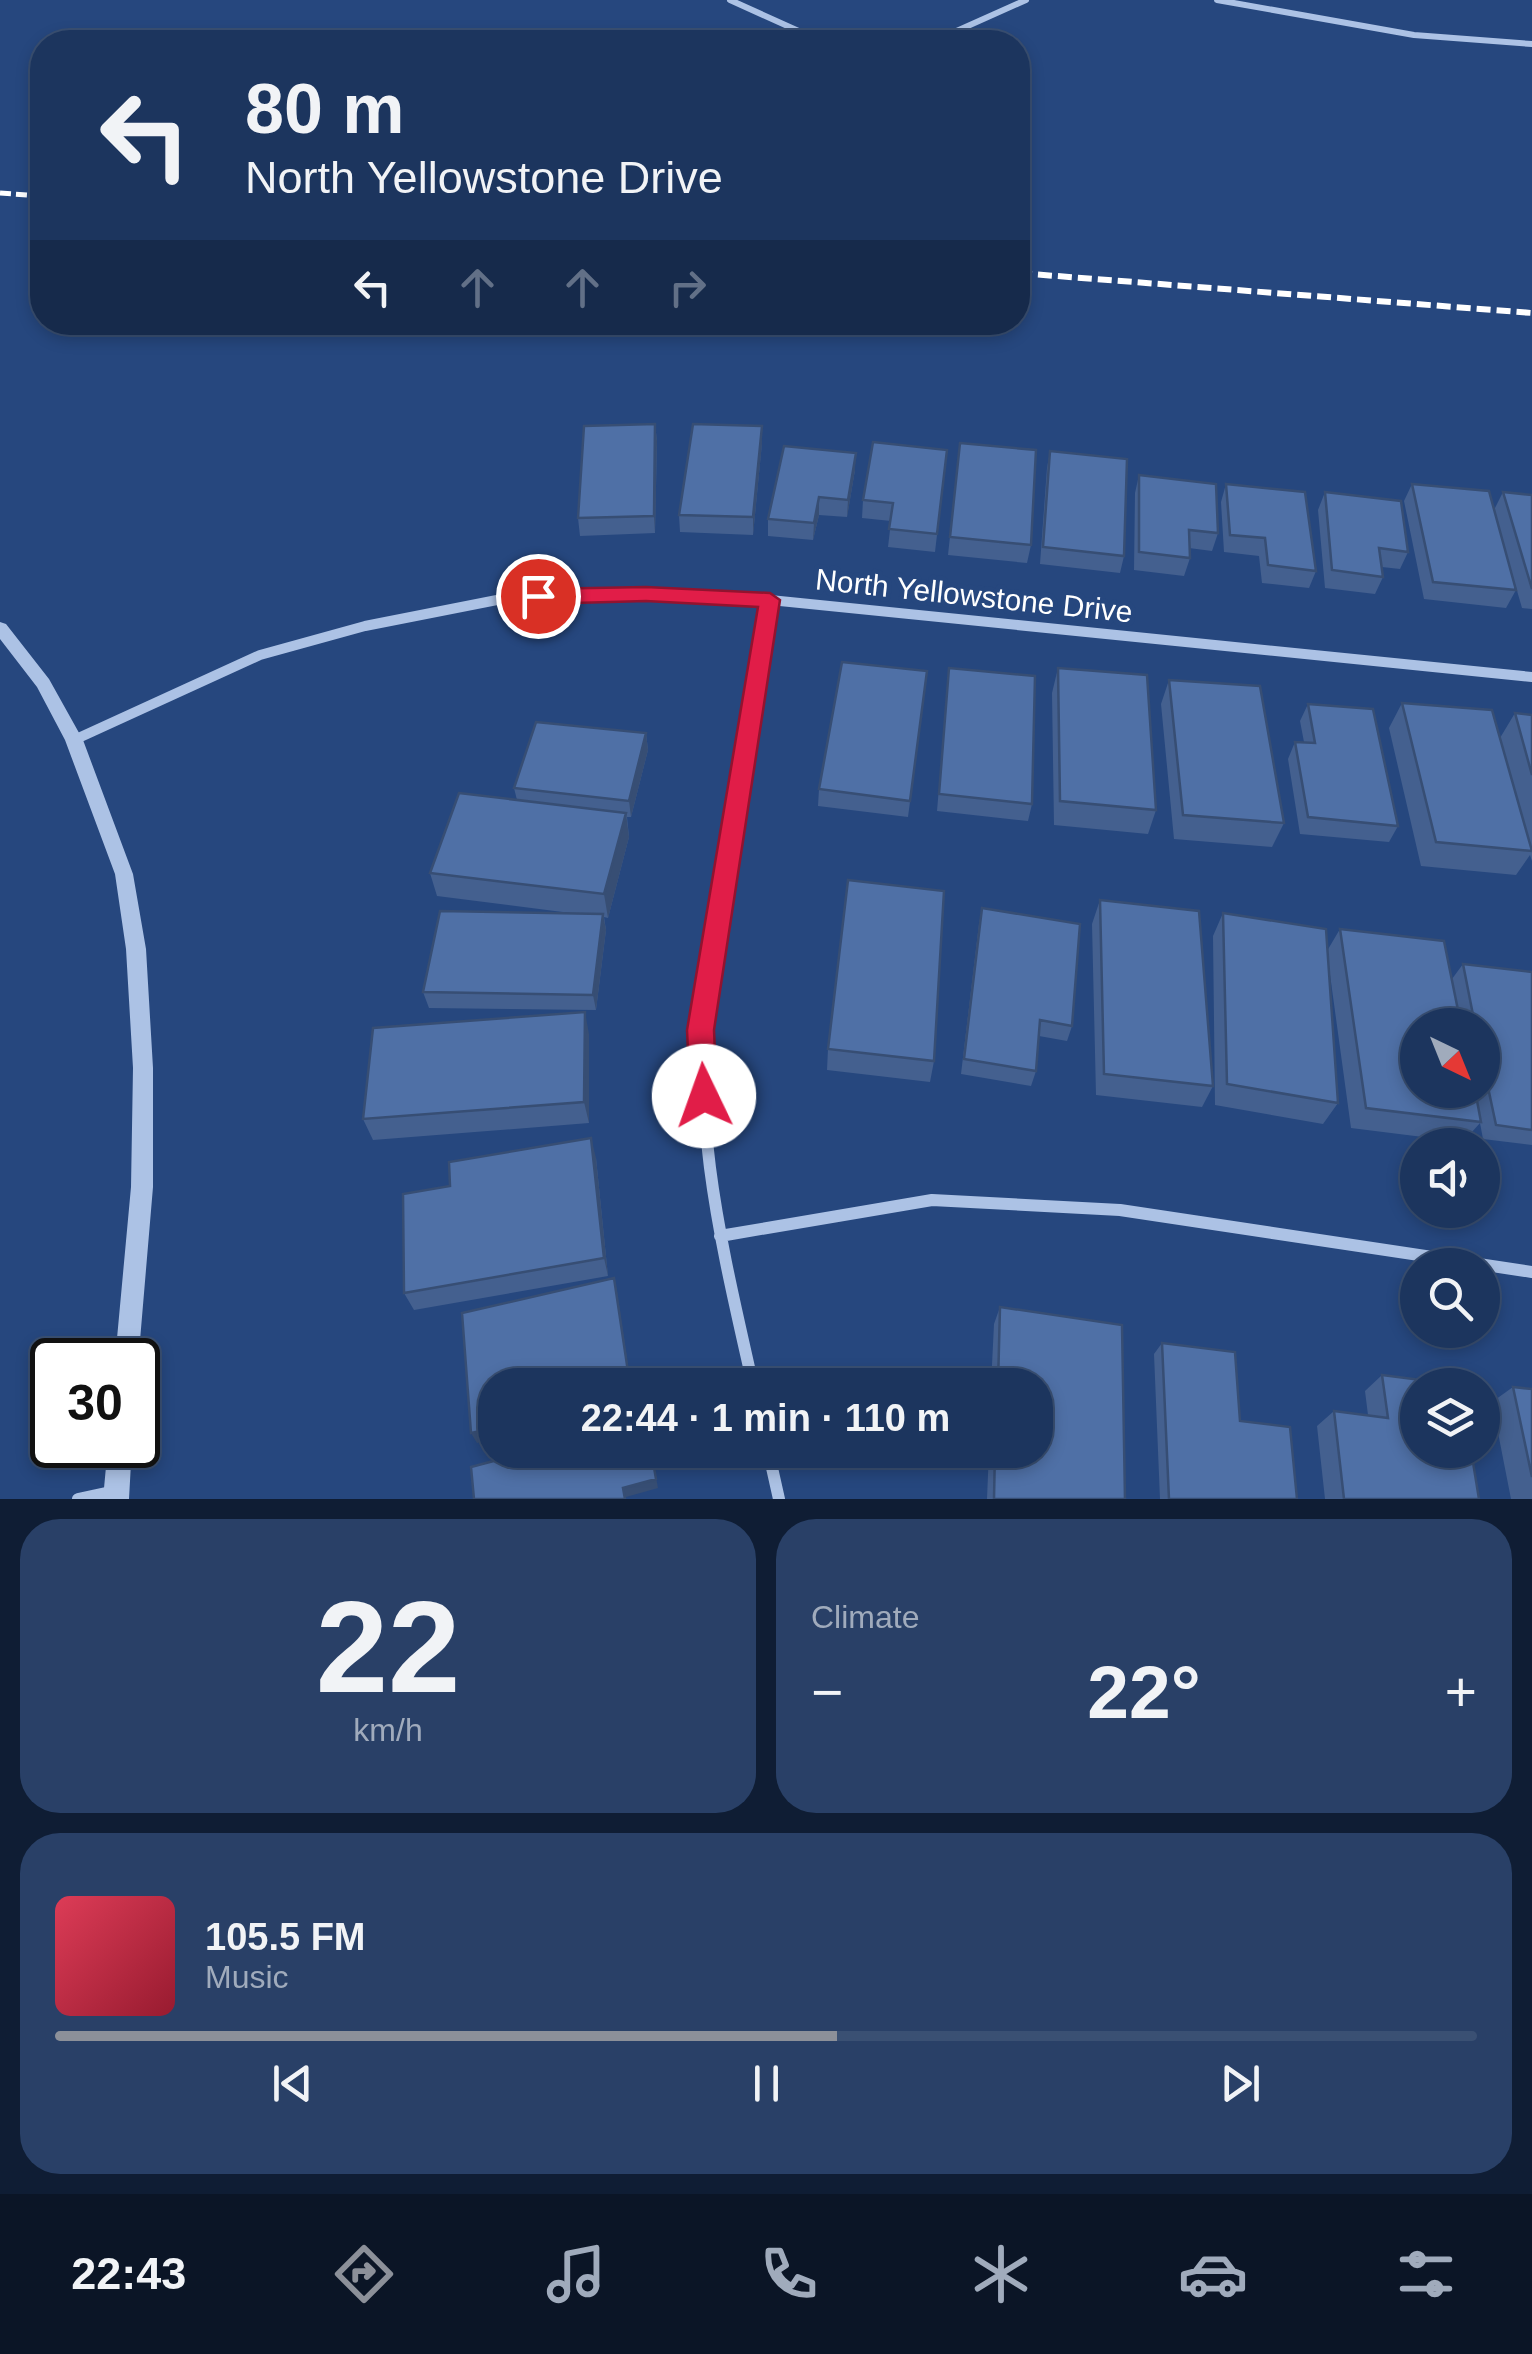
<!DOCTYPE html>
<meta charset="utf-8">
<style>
body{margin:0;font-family:Helvetica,sans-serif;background:#294067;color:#f1f3f6;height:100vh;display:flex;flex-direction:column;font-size:38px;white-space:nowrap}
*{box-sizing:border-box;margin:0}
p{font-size:32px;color:#a0abbc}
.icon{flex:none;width:55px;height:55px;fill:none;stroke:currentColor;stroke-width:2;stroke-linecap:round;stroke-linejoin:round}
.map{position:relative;height:1499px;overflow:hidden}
.panel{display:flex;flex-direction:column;gap:20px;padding:20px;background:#0f1d34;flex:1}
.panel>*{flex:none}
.top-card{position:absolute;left:30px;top:30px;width:1000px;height:305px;border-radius:40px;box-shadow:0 5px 15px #0003,0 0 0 2px #3a5073;background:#1c355e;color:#f1f3f6;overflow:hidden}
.needle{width:65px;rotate:137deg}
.tools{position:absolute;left:1400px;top:1008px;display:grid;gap:20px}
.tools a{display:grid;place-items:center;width:100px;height:100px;border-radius:50%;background:#1c355e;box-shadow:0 5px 15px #0003,0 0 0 2px #3a5073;font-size:50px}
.speed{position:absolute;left:30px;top:1338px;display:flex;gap:20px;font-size:50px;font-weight:700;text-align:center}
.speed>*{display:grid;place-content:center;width:130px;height:130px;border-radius:50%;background:#1c355e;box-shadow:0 5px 15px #0003,0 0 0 2px #3a5073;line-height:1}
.speed .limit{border:5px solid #111;border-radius:15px;background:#fff;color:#111}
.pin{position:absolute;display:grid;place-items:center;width:85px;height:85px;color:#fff;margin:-42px;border:5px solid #fff;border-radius:50%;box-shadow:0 2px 10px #0007}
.me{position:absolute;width:110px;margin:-55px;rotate:357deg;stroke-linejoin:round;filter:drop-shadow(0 0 8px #0008)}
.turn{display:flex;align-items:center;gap:35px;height:210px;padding:0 50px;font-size:45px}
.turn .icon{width:130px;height:130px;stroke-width:2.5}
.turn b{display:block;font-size:70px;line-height:85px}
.lanes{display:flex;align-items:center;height:95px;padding:0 50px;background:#0003;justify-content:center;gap:50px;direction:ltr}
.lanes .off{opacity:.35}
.big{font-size:75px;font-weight:700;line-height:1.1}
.panel .widget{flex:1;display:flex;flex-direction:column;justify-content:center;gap:15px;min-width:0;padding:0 35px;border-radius:40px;background:#294067}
.panel .dial{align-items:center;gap:0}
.dial b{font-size:130px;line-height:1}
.song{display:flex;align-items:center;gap:30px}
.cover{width:120px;height:120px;border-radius:15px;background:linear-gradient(135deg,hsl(350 70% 55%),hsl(350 70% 35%))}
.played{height:10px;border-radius:5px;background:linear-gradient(90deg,#8c9099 55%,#3a5073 55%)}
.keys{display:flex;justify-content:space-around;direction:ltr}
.heat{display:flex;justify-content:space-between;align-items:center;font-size:55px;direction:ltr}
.panel .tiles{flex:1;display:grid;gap:20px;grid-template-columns:1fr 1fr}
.widget:last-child{grid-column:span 2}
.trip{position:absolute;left:478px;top:1368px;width:575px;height:100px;border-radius:40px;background:#1c355e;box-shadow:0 5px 15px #0003,0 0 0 2px #3a5073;font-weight:700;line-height:100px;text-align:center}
.menu{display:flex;height:160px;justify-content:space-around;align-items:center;background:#0b1526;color:#a0abbc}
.menu .icon{width:70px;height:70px}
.menu .on{color:#8c9099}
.menu b{font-size:45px;color:#f1f3f6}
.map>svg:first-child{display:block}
</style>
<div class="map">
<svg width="1532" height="1499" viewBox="0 0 1532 1499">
<rect width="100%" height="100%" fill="#26477e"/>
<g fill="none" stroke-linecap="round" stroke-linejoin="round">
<path stroke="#acc2e5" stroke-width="6" d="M730 0 823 42
M1217 0 1414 35 1532 44
M932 42 1026 0"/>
<path stroke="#acc2e5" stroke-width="10" d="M74 740 260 655 365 626 502 599 574 594 770 600 1532 677
M709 980 770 600"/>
<path stroke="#acc2e5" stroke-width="12" d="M710 977C688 1115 723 1251 753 1385
M720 1236 932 1200 1120 1210 1532 1272
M768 1450 779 1499
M78 1499 115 1491"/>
<path fill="#acc2e5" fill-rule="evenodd" d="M0 622 6 624 49 679 83 740 133 874 146 949 153 1068V1187L138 1364V1360H115L131 1187 133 1068 126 949 115 874 65 740 37 687 0 639Z
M108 1445H132L129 1499H103Z"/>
<path stroke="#fff" stroke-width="5" stroke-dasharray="11 5" stroke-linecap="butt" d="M0 193 42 196"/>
<path stroke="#fff" stroke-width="6" stroke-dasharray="14 6" stroke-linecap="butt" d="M1018 273 1532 313"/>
</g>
<path fill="#44608f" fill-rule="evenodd" d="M655 424 657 441 655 533 580 536 578 518Z
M762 426V443L753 535 680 532 679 515Z
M960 443 1031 545 1027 563 948 555Z
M947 450 935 552 888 547 891 521 862 518 863 500Z
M1050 451 1124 556 1120 573 1040 564 1047 468Z
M855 470 847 517 819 515 813 540 768 536V519Z
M1139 475 1218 533 1212 551 1189 548 1190 558 1184 576 1134 570 1135 493Z
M1226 484 1316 571 1309 588 1262 583 1259 556 1224 552 1221 502Z
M1412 484 1494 510 1503 492 1532 495V609L1522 608 1494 511 1516 590 1506 608 1424 599 1404 501Z
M1325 492 1408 552 1400 569 1382 567 1383 577 1375 594 1325 588 1318 510Z
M949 668 1032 804 1028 821 937 811Z
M1058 668 1156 810 1148 834 1054 825 1052 693Z
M927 671 908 817 818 806 819 789Z
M1169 680 1284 823 1272 847 1174 839 1161 704Z
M1402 703 1500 738 1515 713 1532 715V861L1530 855 1516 875 1421 866 1389 728Z
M1308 704 1398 826 1389 842 1300 834 1288 759 1295 742H1304L1300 721Z
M646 733 648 750 631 817H627L629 837 608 918 604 917 606 930 596 1010 429 1008 423 992 578 914 437 896 430 873 517 800 514 788Z
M1100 900 1213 1086 1202 1107 1096 1095 1092 924Z
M982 908 1072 1026 1067 1041 1039 1036 1036 1071 1031 1086 961 1074 979 924Z
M1223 913 1327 951 1340 929 1452 979 1463 964 1532 972V1145L1483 1139 1480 1123 1463 1142 1351 1128 1328 960 1338 1103 1323 1124 1215 1105 1213 936ZM1418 1025H1482V1090H1418Z
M589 1034V1123L373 1140 363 1119Z
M828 1049 934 1061 930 1082 827 1070Z
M596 1158 608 1276 414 1310 404 1293 450 1186Z
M1000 1307 1125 1499H987L989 1450H1035V1385H991L994 1324Z
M1162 1343 1240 1421 1297 1499H1160L1154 1354Z
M1382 1375 1479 1499H1325L1317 1426 1334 1411 1368 1415 1365 1391Z
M1513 1387 1532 1389V1499H1511L1492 1402Z"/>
<path fill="#374e74" d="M655 424 657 441 655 533 654 516Z
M762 426V443L753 535V517Z
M856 453 855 470 847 517 848 500Z
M819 497V515L813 540 814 523Z
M646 733 648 750 631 817 629 801Z
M626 813 629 837 608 918 604 894Z
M603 914 606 930 596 1010 593 995Z
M585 1012 589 1034V1123L584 1102Z
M591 1138 596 1158 608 1276 604 1258Z
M614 1278 617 1291 631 1385H630Z
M495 1428V1439L477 1443 471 1433Z
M651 1450 658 1488 626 1497V1499H625L623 1488Z"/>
<path fill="#4f70a6" stroke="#374e74" stroke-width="2.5" d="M655 424 654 516 578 518 584 426Z
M693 424 762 426 753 517 679 515Z
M873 442 947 450 937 534 889 529 893 503 863 500Z
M960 443 1036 450 1031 545 950 537Z
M784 446 856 453 848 500 819 497 814 523 768 519Z
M1050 451 1127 459 1124 556 1043 547Z
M1139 475 1216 484 1218 533 1189 530 1190 558 1139 552Z
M1226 484 1305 492 1316 571 1268 565 1265 538 1230 535Z
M1412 484 1489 491 1516 590 1433 582Z
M1325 492 1401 501 1408 552 1379 548 1383 577 1332 570Z
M1503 492 1532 495V589Z
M842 662 927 671 910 801 819 789Z
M949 668 1035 676 1032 804 939 794Z
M1058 668 1147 675 1156 810 1060 801Z
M1169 680 1260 686 1284 823 1183 815Z
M1402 703 1492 710 1532 851 1436 842Z
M1308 704 1373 709 1398 826 1308 817 1295 742 1315 743Z
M1515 713 1532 715V775Z
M536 722 646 733 629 801 514 788Z
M459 793 626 813 604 894 430 873Z
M848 880 944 891 934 1061 828 1049Z
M1100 900 1199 911 1213 1086 1104 1074Z
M982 908 1080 924 1072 1026 1040 1020 1036 1071 964 1059Z
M440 911 603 914 593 995 423 992Z
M1223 913 1326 929 1338 1103 1227 1084Z
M1340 929 1444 941 1461 1025H1418V1090H1475L1481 1122 1366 1108Z
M1463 964 1532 972V1130L1496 1125 1482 1059V1025H1475Z
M585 1012 584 1102 363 1119 373 1028Z
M591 1138 604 1258 404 1293 403 1194 450 1186 449 1162Z
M614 1278 630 1385H495V1428L471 1433 462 1313Z
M1000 1307 1122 1325 1125 1499H994L995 1450H1035V1385H998Z
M1162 1343 1235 1352 1240 1421 1290 1427 1297 1499H1169Z
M1382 1375 1460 1385H1418V1450H1471L1479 1499H1344L1334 1411 1388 1418Z
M1513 1387 1532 1389V1477Z
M535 1450H651L656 1479 623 1488 625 1499H474L471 1467Z"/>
<path fill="#e11d48" stroke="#92132f" stroke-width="2.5" d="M646 587 770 593 780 600 714 1030 717 1096 713 1105 704 1109 694 1105 690 1096 687 1030 758 607 646 601 538 604 528 596 538 589Z"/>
<g text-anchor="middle" stroke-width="10" stroke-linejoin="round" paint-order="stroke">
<g font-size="30" fill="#fff" stroke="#26477e">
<text transform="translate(974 596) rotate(6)" y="10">North Yellowstone Drive</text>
</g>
</g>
</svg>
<div class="tools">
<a><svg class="needle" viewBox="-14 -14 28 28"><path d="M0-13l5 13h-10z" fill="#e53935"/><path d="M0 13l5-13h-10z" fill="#a0abbc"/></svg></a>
<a><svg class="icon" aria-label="sound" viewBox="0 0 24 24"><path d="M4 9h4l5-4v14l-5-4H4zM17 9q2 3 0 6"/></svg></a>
<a><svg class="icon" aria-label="search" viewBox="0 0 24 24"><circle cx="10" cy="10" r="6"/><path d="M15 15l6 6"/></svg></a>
<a><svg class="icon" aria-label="layers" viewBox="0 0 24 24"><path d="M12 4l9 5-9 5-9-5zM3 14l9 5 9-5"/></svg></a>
</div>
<div class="speed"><div class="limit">30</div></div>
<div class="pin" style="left:538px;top:596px;background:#d93025"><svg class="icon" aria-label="arrive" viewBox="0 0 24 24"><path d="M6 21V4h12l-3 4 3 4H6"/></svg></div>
<svg class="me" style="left:704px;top:1096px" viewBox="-20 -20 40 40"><circle r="19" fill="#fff"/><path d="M0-13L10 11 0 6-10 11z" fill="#e11d48"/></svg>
<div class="trip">22:44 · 1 min · 110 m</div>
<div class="top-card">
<div class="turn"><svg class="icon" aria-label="left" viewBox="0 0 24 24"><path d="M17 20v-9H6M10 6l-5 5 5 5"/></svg><div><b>80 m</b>North Yellowstone Drive</div></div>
<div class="lanes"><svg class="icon" aria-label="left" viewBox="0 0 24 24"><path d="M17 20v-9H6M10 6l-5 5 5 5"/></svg><svg class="icon off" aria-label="ahead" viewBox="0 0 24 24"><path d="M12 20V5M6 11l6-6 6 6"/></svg><svg class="icon off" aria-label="ahead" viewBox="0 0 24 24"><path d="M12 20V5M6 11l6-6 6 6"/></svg><svg class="icon off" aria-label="right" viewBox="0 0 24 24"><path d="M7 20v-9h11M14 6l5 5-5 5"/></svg></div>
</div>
</div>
<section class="panel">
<div class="tiles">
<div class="widget dial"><b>22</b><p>km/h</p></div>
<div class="widget"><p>Climate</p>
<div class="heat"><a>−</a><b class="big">22°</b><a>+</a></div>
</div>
<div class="widget">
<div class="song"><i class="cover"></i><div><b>105.5 FM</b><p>Music</p></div></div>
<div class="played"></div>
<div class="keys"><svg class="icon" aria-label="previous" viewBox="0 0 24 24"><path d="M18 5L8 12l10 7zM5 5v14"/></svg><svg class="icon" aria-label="pause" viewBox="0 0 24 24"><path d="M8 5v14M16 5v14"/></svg><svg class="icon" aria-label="next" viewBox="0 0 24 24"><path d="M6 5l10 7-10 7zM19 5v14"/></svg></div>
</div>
</div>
</section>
<nav class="menu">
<b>22:43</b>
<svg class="icon on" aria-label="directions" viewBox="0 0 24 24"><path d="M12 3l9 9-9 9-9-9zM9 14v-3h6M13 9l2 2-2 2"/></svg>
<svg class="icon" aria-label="music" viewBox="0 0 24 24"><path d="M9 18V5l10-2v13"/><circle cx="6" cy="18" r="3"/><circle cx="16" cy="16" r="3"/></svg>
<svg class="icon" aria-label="phone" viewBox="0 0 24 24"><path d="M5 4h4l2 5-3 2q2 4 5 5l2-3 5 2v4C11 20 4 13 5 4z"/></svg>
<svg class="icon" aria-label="climate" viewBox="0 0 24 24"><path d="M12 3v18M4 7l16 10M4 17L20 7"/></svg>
<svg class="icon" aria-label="car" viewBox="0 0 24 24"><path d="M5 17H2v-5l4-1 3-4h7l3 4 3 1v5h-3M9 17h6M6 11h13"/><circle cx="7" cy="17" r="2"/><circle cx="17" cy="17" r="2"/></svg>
<svg class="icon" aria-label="filters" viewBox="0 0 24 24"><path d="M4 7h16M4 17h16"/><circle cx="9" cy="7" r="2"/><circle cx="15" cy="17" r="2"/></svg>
</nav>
